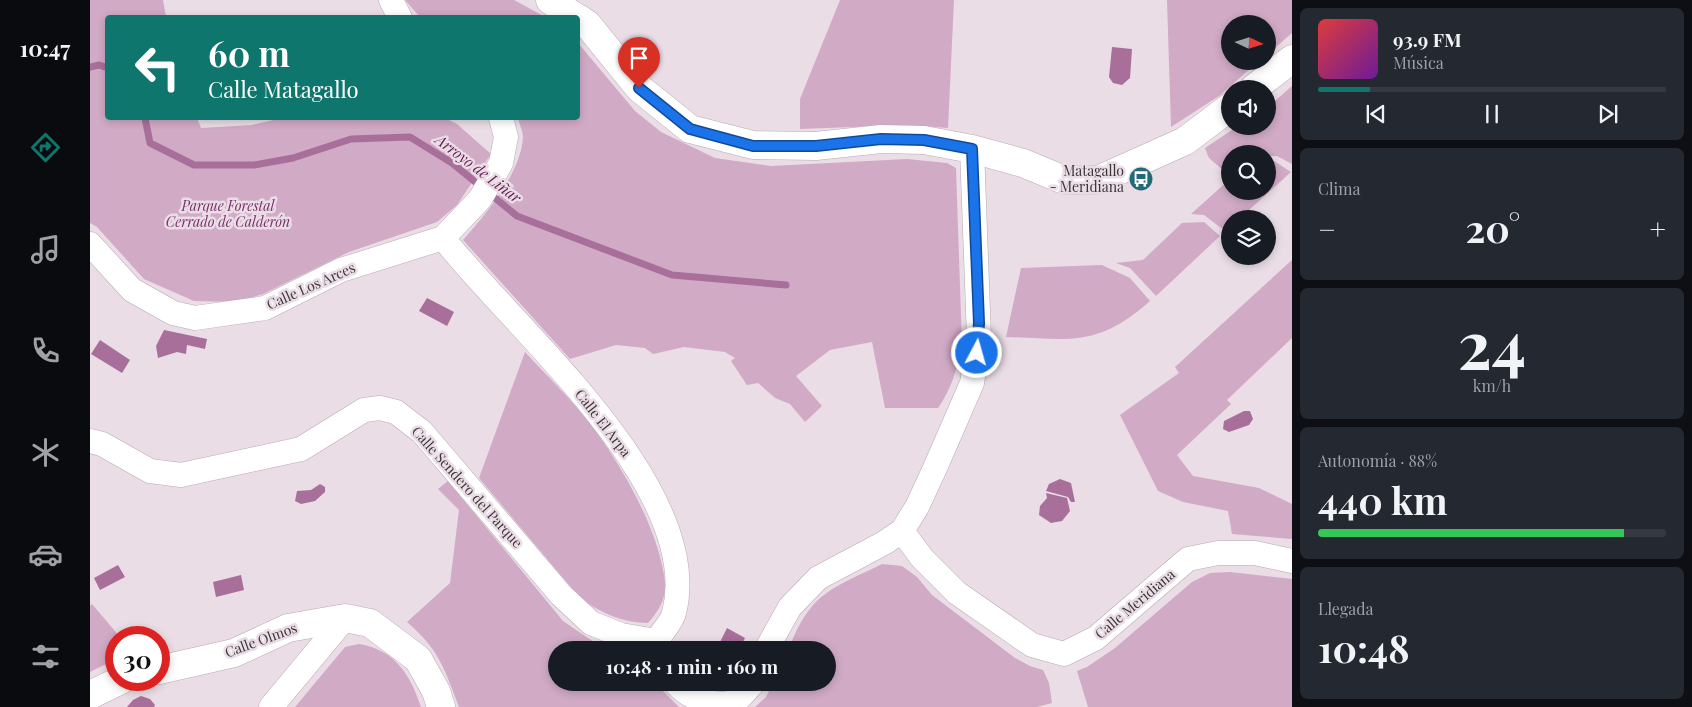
<!DOCTYPE html>
<html lang="es">
<meta charset="utf-8">
<style>
body{margin:0;font-family:"Playfair Display",serif;background:#242831;color:#f1f3f6;height:100vh;display:flex;flex-direction:column;font-size:19px;white-space:nowrap}
*{box-sizing:border-box;margin:0}
p{font-size:16px;color:#9ea1a6}
.icon{flex:none;width:28px;height:28px;fill:none;stroke:currentColor;stroke-width:2;stroke-linecap:round;stroke-linejoin:round}
.map{position:relative;flex:1;overflow:hidden}
.drawer{display:flex;flex-direction:column;gap:8px;padding:8px;background:#0d0f14;width:400px}
.drawer>*{flex:none}
.top-card{position:absolute;left:15px;top:15px;width:475px;height:105px;border-radius:5px;box-shadow:0 2px 8px #0003;background:#0f766e;color:#fff;overflow:hidden}
.needle{width:32px;rotate:94deg}
.tools{position:absolute;left:1131px;top:15px;display:grid;gap:10px}
.tools a{display:grid;place-items:center;width:55px;height:55px;border-radius:50%;background:#171b24;box-shadow:0 2px 8px #0003;font-size:25px}
.speed{position:absolute;left:15px;top:626px;display:flex;gap:10px;font-size:25px;font-weight:700;text-align:center}
.speed>*{display:grid;place-content:center;width:65px;height:65px;border-radius:50%;background:#171b24;box-shadow:0 2px 8px #0003;line-height:1}
.speed .limit{border:8px solid #d22;background:#fff;color:#111}
.pin{position:absolute;display:grid;place-items:center;width:42px;height:42px;color:#fff;margin:-51px -21px;border-radius:50% 50% 50% 0;rotate:-45deg;box-shadow:0 0 5px #0007}
.pin .icon{rotate:45deg}
.me{position:absolute;width:55px;margin:-28px;rotate:6deg;stroke-linejoin:round;filter:drop-shadow(0 0 4px #0008)}
.turn{display:flex;align-items:center;gap:18px;height:105px;padding:0 20px;font-size:22px}
.turn .icon{width:65px;height:65px;stroke-width:2.5}
.turn b{display:block;font-size:35px;line-height:42px}
.big{font-size:38px;font-weight:700;line-height:1.1}
.drawer .widget{flex:1;display:flex;flex-direction:column;justify-content:center;gap:8px;min-width:0;padding:0 18px;border-radius:8px;background:#242831}
.drawer .dial{align-items:center;gap:0}
.dial b{font-size:65px;line-height:1}
.song{display:flex;align-items:center;gap:15px}
.cover{width:60px;height:60px;border-radius:8px;background:linear-gradient(135deg,hsl(0 70% 55%),hsl(280 70% 35%))}
.played{height:5px;border-radius:2px;background:linear-gradient(90deg,#0f766e 15%,#363941 15%)}
.keys{display:flex;justify-content:space-around;direction:ltr}
.heat{display:flex;justify-content:space-between;align-items:center;font-size:28px;direction:ltr}
.charge{height:8px;border-radius:4px;background:linear-gradient(90deg,#34c759 88%,#363941 0)}
.trip{position:absolute;left:458px;top:641px;width:288px;height:50px;border-radius:25px;background:#171b24;box-shadow:0 2px 8px #0003;font-weight:700;line-height:50px;text-align:center}
main{display:flex;flex:1;min-height:0}
.tabs{display:flex;flex-direction:column;width:90px;justify-content:space-around;align-items:center;background:#090b0e;color:#9ea1a6}
.tabs .icon{width:35px;height:35px}
.tabs .current{color:#0f766e}
.tabs b{font-size:22px;color:#f1f3f6}
.map>svg:first-child{display:block}
</style>
<main>
<nav class="tabs">
<b>10:47</b>
<svg class="icon current" aria-label="directions" viewBox="0 0 24 24"><path d="M12 3l9 9-9 9-9-9zM9 14v-3h6M13 9l2 2-2 2"/></svg>
<svg class="icon" aria-label="music" viewBox="0 0 24 24"><path d="M9 18V5l10-2v13"/><circle cx="6" cy="18" r="3"/><circle cx="16" cy="16" r="3"/></svg>
<svg class="icon" aria-label="phone" viewBox="0 0 24 24"><path d="M5 4h4l2 5-3 2q2 4 5 5l2-3 5 2v4C11 20 4 13 5 4z"/></svg>
<svg class="icon" aria-label="climate" viewBox="0 0 24 24"><path d="M12 3v18M4 7l16 10M4 17L20 7"/></svg>
<svg class="icon" aria-label="car" viewBox="0 0 24 24"><path d="M5 17H2v-5l4-1 3-4h7l3 4 3 1v5h-3M9 17h6M6 11h13"/><circle cx="7" cy="17" r="2"/><circle cx="17" cy="17" r="2"/></svg>
<svg class="icon" aria-label="filters" viewBox="0 0 24 24"><path d="M4 7h16M4 17h16"/><circle cx="9" cy="7" r="2"/><circle cx="15" cy="17" r="2"/></svg>
</nav>
<div class="map">
<svg width="1202" height="707" viewBox="0 0 1202 707">
<rect width="100%" height="100%" fill="#eadde6"/>
<path fill="#d1aac6" d="M0 0H73L76 17 18 18V118H107L111 128 162 125 192 118H355L367 124 401 154 367 205 347 222 259 252 173 294 147 302 104 301 54 279 7 227 0 223Z
M315 0H424L455 17H330Z
M750 0H864L858 128 817 125 710 129V99Z
M1077 0H1202V33L1178 54V24H1140V61H1169L1129 96 1081 127Z
M488 43 545 111 571 132 625 158 681 166 817 159 857 163 866 168 872 345C867 369 862 388 848 408H795L782 342 740 350 706 376 732 406 715 422 700 404 685 398 668 383 657 385 641 361 645 358 635 352 594 347 563 354 555 348 526 345 480 359 373 240C396 214 431 173 433 137 433 131 429 123 428 118H488Z
M1202 86V164L1187 156H1178V154H1140V170L1134 171 1119 158 1115 148 1148 126H1178V107Z
M1178 161H1184L1201 172 1149 219H1140V227L1135 231 1114 215 1101 214 1140 179V191H1178Z
M1114 222 1130 236 1066 296 1040 268 1026 263 1053 260 1092 223Z
M1202 260V338L1137 400 1141 404 1087 455 1103 476 1169 488 1202 504V539L1142 534 1138 511 1093 502 1068 491 1030 415 1089 373 1085 367Z
M1012 265 1040 278 1060 301C1007 348 980 339 916 337L931 268Z
M435 352C457 376 482 400 502 426 533 468 569 530 575 582 577 598 568 612 558 623 533 623 511 613 490 598L389 478Z
M358 481 473 621 504 642 527 650H466V682L565 683 589 707H369C355 670 349 649 317 622L360 583 369 510 348 489Z
M792 564 812 566 827 577 842 595 925 658 940 666 953 670 959 683 962 703 947 707H665L676 697 683 683 736 682V650H698C704 636 710 621 720 609 736 587 769 576 792 564Z
M1140 572 1202 579V707H998L987 671 997 667 1025 648 1102 582 1120 573Z
M2 604 30 637 26 638V659L0 672V606Z
M269 644C305 650 320 674 331 707H205L255 647Z"/>
<path fill="#a96f9b" d="M1022 47 1042 49 1040 78 1032 85 1023 83 1019 77Z
M337 298 364 312 357 326 329 311Z
M74 330 117 339 115 349 97 345 96 354 87 352 68 358 66 346Z
M10 340 40 360 32 373 1 354Z
M1154 411H1160L1163 419 1159 425 1139 432 1133 429 1134 421Z
M970 479 981 483 985 502H981L978 497 956 491 959 484Z
M230 484 235 487V492L225 501 211 504 205 501 207 491 221 490Z
M956 493 977 498 980 511 972 521 961 523 949 515 950 506 957 498Z
M28 565 35 577 10 590 4 578Z
M151 575 154 590 126 597 123 582Z
M637 628 655 638 649 650H626Z
M51 696 60 699 65 705 64 707H37L43 700Z"/>
<g fill="none" stroke-linecap="round" stroke-linejoin="round">
<path stroke="#a96f9b" stroke-width="7" d="M0 67 9 65 18 68
M55 118 60 143 104 165H164L203 158 261 139 320 137 362 163 427 216 582 275 696 285"/>
<defs>
<path id="street" d="M301 0 310 18
M353 238C423 328 616 488 584 613 582 622 571 633 566 641
M0 244 42 290 83 313 105 318 175 308 251 270 353 238 390 199 411 163 416 137 411 118
M0 441 12 444 60 471 91 475 211 449 274 410 290 408 306 412 332 432 471 595 501 623 531 635 566 641
M812 531 832 558 867 593 942 645 974 654 1006 638 1098 559 1128 553H1165L1202 561
M676 650 700 607 728 578 794 543 812 531 827 507 845 468 882 383 889 338 882 149
M585 682C599 699 623 707 644 702 651 698 658 688 664 682
M181 707 255 618"/>
<path id="secondary" d="M460 0 487 18
M488 18 498 25 549 88 600 129 663 145 726 146 791 139 834 140 882 149 933 163 974 180H1008L1095 141 1140 107
M1163 89 1202 59
M69 670 144 653 198 628 255 618 280 623 328 659 346 691 351 707
M0 695 31 680"/>
</defs>
<use href="#street" stroke="#b7aab3" stroke-width="25"/>
<use href="#secondary" stroke="#b7aab3" stroke-width="29"/>
<use href="#street" stroke="#fff" stroke-width="24"/>
<use href="#secondary" stroke="#fff" stroke-width="28"/>
</g>
<g fill="none" stroke-linecap="round" stroke-linejoin="round">
<defs>
<path id="route" d="M549 88 600 129 663 146H726L791 139 834 140 882 149 889 323 887 353"/>
</defs>
<use href="#route" stroke="#114b97" stroke-width="12"/>
<use href="#route" stroke="#1a73e8" stroke-width="9"/>
</g>
<defs>
<symbol id="bus-disc" viewBox="-11 -11 22 22"><circle r="9.5" fill="#226a77" stroke="#eadde6"/><path d="M-5-6H5V4H4V6H2V4H-2V6H-4V4H-5ZM-3.5-4V0h7V-4ZM-3.5 1.2v1.5H-2V1.2ZM2 1.2v1.5H3.5V1.2Z" fill="#fff"/></symbol>
</defs>
<g fill-rule="evenodd">
<use href="#bus-disc" x="1037" y="165" width="28" height="28"/>
</g>
<g text-anchor="middle" stroke-width="5" stroke-linejoin="round" paint-order="stroke">
<g font-size="14" fill="#3c363a" stroke="#eadde6" text-anchor="end">
<text x="1034" y="176">Matagallo<tspan x="1034" dy="16">- Meridiana</tspan></text>
</g>
<g font-size="14" font-style="italic" fill="#79316b" stroke="#eadde6">
<text x="138" y="211">Parque Forestal<tspan x="138" dy="16">Cerrado de Calderón</tspan></text>
</g>
<g font-size="14" fill="#3c363a" stroke="#eadde6">
<text transform="translate(221 286) rotate(-24)" y="5">Calle Los Arces</text>
<text transform="translate(513 423) rotate(52)" y="5">Calle El Arpa</text>
<text transform="translate(377 487) rotate(48)" y="5">Calle Sendero del Parque</text>
<text transform="translate(1045 604) rotate(-40)" y="5">Calle Meridiana</text>
<text transform="translate(171 640) rotate(-20)" y="5">Calle Olmos</text>
</g>
<g font-size="15" font-style="italic" fill="#611a54" stroke="#eadde6">
<text transform="translate(388 169) rotate(37)" y="5">Arroyo de Liñar</text>
</g>
</g>
</svg>
<div class="tools">
<a><svg class="needle" viewBox="-14 -14 28 28"><path d="M0-13l5 13h-10z" fill="#e53935"/><path d="M0 13l5-13h-10z" fill="#9ea1a6"/></svg></a>
<a><svg class="icon" aria-label="sound" viewBox="0 0 24 24"><path d="M4 9h4l5-4v14l-5-4H4zM17 9q2 3 0 6"/></svg></a>
<a><svg class="icon" aria-label="search" viewBox="0 0 24 24"><circle cx="10" cy="10" r="6"/><path d="M15 15l6 6"/></svg></a>
<a><svg class="icon" aria-label="layers" viewBox="0 0 24 24"><path d="M12 4l9 5-9 5-9-5zM3 14l9 5 9-5"/></svg></a>
</div>
<div class="speed"><div class="limit">30</div></div>
<div class="pin" style="left:549px;top:88px;background:#d93025"><svg class="icon" aria-label="arrive" viewBox="0 0 24 24"><path d="M6 21V4h12l-3 4 3 4H6"/></svg></div>
<svg class="me" style="left:887px;top:353px" viewBox="-20 -20 40 40"><circle r="17" fill="#1a73e8" stroke="#fff" stroke-width="3"/><path d="M0-11L8 9 0 5-8 9z" fill="#fff"/></svg>
<div class="trip">10:48 · 1 min · 160 m</div>
<div class="top-card">
<div class="turn"><svg class="icon" aria-label="left" viewBox="0 0 24 24"><path d="M17 20v-9H6M10 6l-5 5 5 5"/></svg><div><b>60 m</b>Calle Matagallo</div></div>
</div>
</div>
<section class="drawer">
<div class="widget">
<div class="song"><i class="cover"></i><div><b>93.9 FM</b><p>Música</p></div></div>
<div class="played"></div>
<div class="keys"><svg class="icon" aria-label="previous" viewBox="0 0 24 24"><path d="M18 5L8 12l10 7zM5 5v14"/></svg><svg class="icon" aria-label="pause" viewBox="0 0 24 24"><path d="M8 5v14M16 5v14"/></svg><svg class="icon" aria-label="next" viewBox="0 0 24 24"><path d="M6 5l10 7-10 7zM19 5v14"/></svg></div>
</div>
<div class="widget"><p>Clima</p>
<div class="heat"><a>−</a><b class="big">20°</b><a>+</a></div>
</div>
<div class="widget dial"><b>24</b><p>km/h</p></div>
<div class="widget"><p>Autonomía · 88%</p><b class="big">440 km</b><div class="charge"></div></div>
<div class="widget"><p>Llegada</p><b class="big">10:48</b></div>
</section>
</main>
